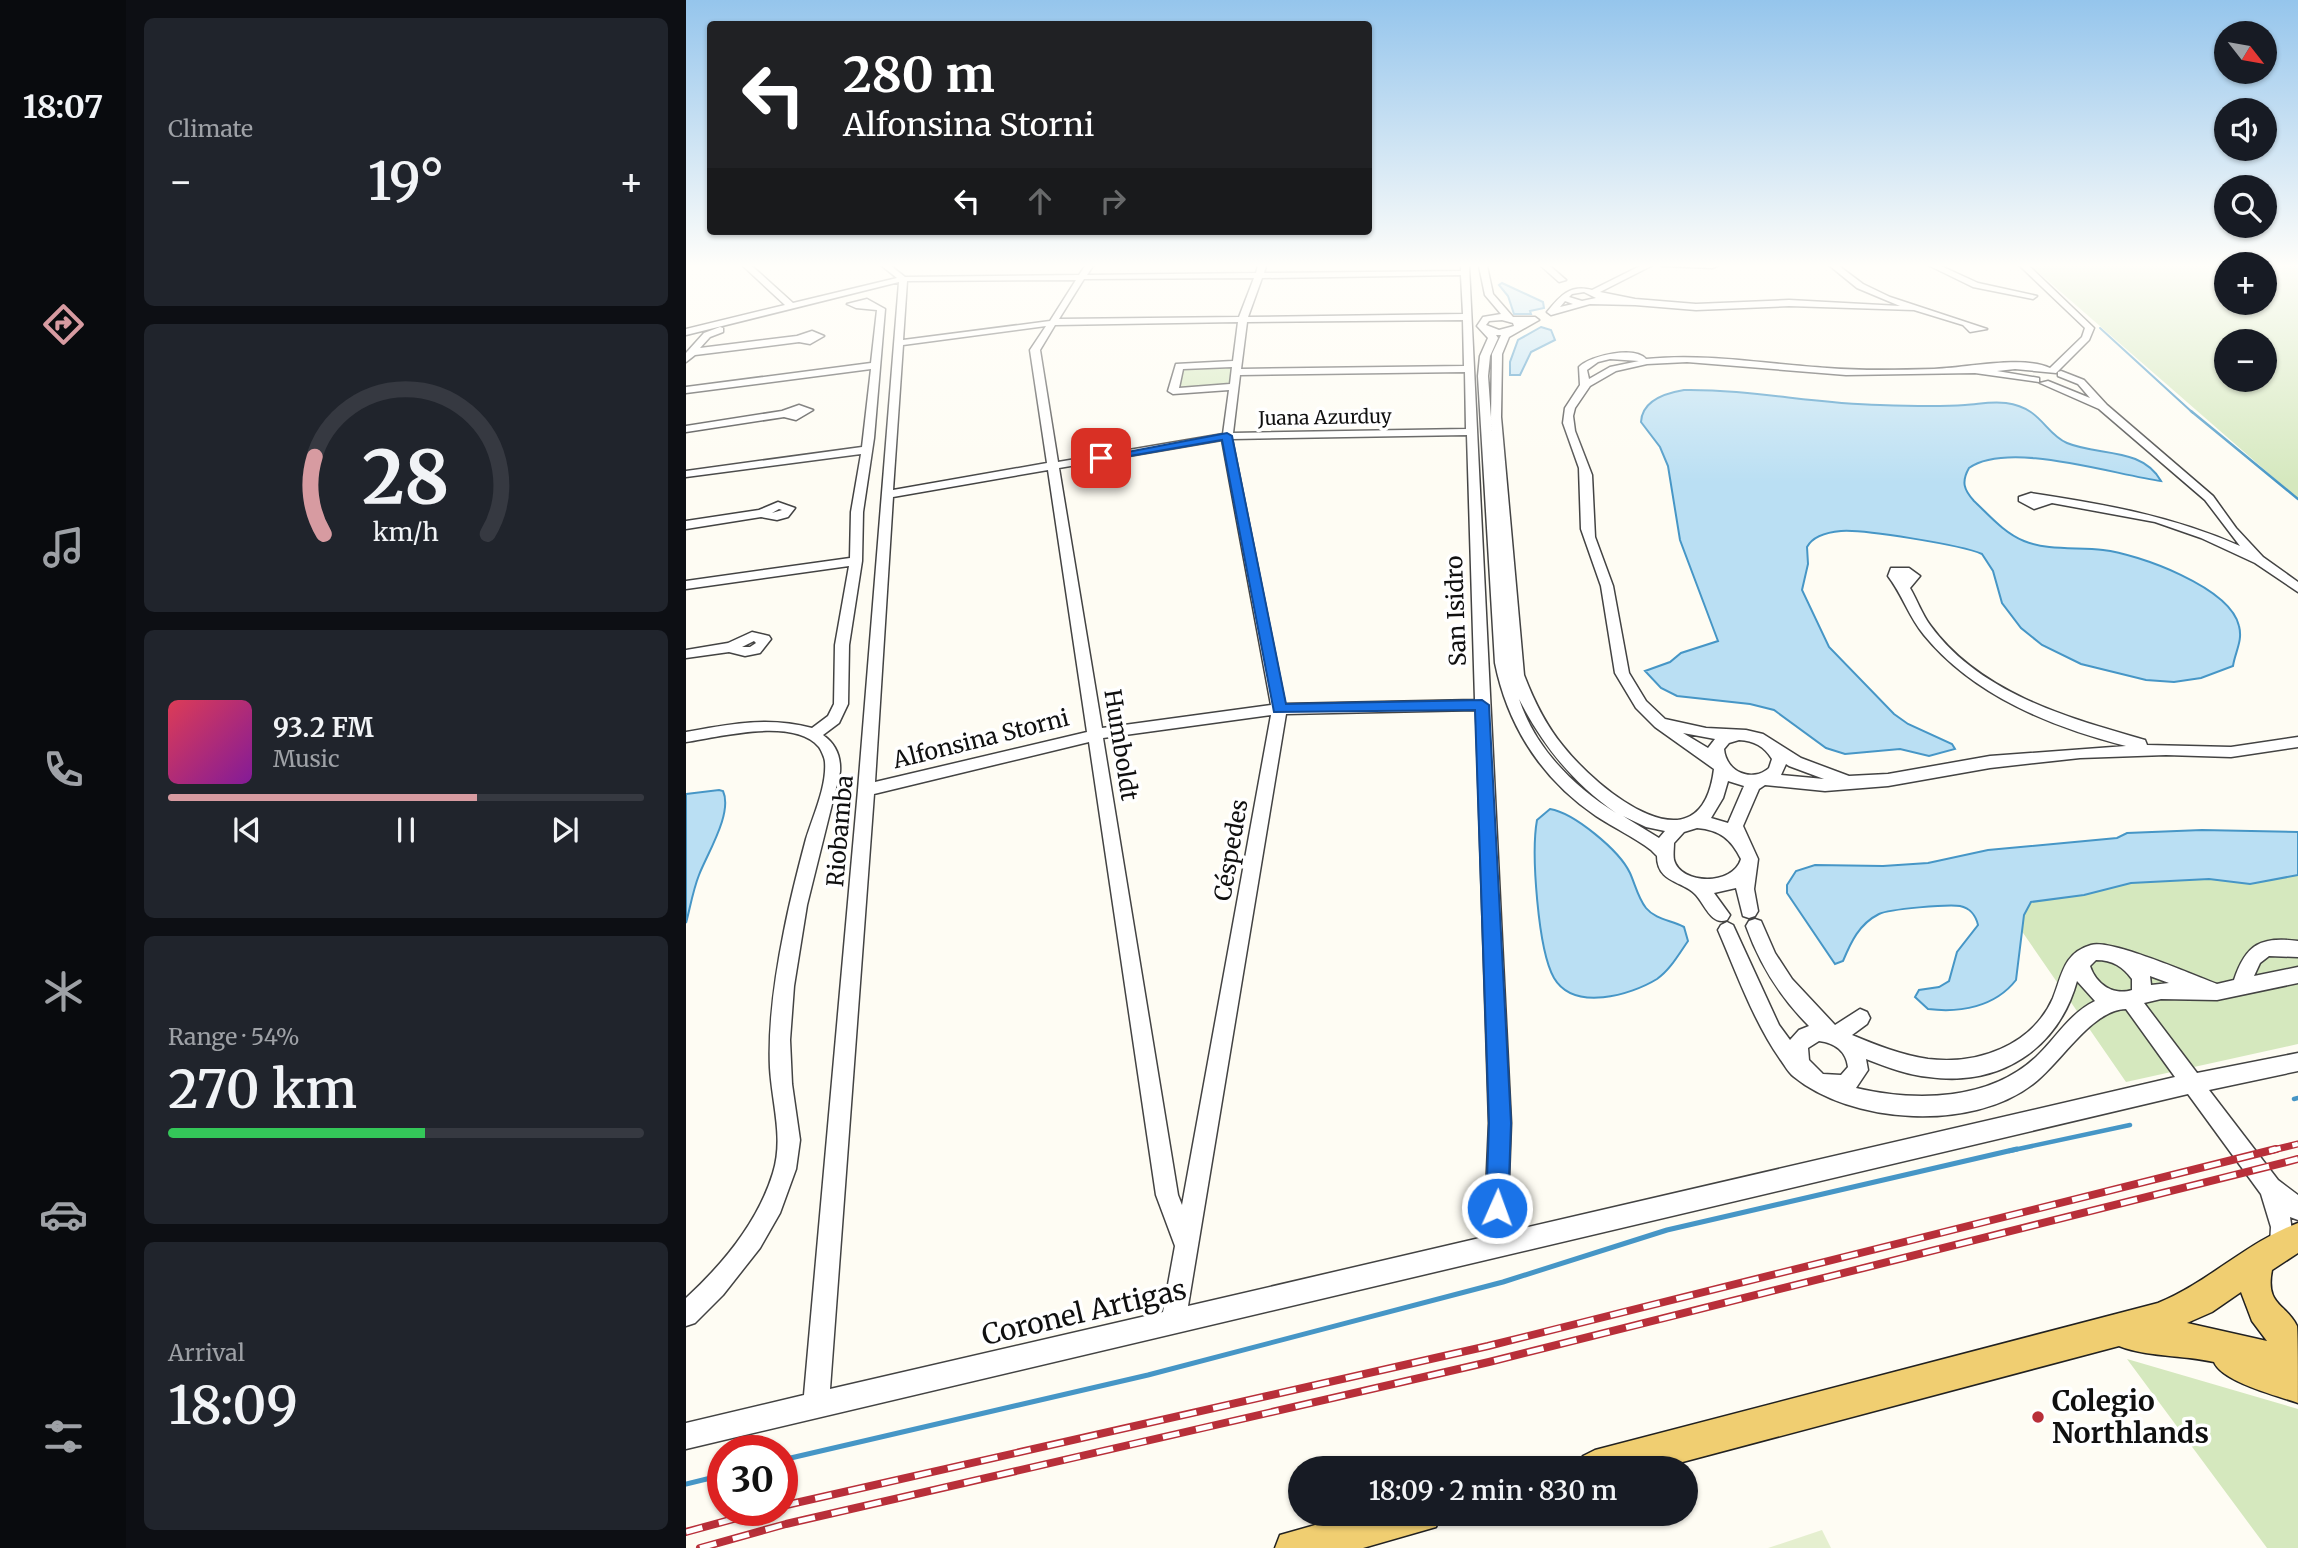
<!DOCTYPE html>
<meta charset="utf-8">
<style>
body{margin:0;font-family:Merriweather,serif;background:#20242c;color:#f1f3f6;height:100vh;display:flex;flex-direction:column;font-size:26px;white-space:nowrap}
*{box-sizing:border-box;margin:0}
p{font-size:23px;color:#9ea1a6}
.icon{flex:none;width:38px;height:38px;fill:none;stroke:currentColor;stroke-width:2;stroke-linecap:round;stroke-linejoin:round}
.map{position:relative;flex:1;overflow:hidden}
.drawer{display:flex;flex-direction:column;gap:18px;padding:18px;background:#0d0f14;width:560px}
.drawer>*{flex:none}
.hud{position:absolute;left:21px;top:21px;width:665px;height:214px;border-radius:7px;box-shadow:0 2px 5px #0004;background:#202124;color:#fff;overflow:hidden}
.needle{width:46px;rotate:121deg}
.tools{position:absolute;left:1528px;top:21px;display:grid;gap:14px}
.tools a{display:grid;place-items:center;width:63px;height:63px;border-radius:50%;background:#171b24;box-shadow:0 2px 5px #0004;font-size:35px}
.speed{position:absolute;left:21px;top:1435px;display:flex;gap:14px;font-size:35px;font-weight:700;text-align:center}
.speed>*{display:grid;place-content:center;width:91px;height:91px;border-radius:50%;background:#171b24;box-shadow:0 2px 5px #0004;line-height:1}
.speed .limit{border:10px solid #d22;background:#fff;color:#111}
.pin{position:absolute;display:grid;place-items:center;width:60px;height:60px;color:#fff;margin:-30px;border-radius:14px;box-shadow:0 4px 10px #0006}
.me{position:absolute;width:77px;margin:-38px;rotate:2deg;stroke-linejoin:round;filter:drop-shadow(0 0 5px #0008)}
.turn{display:flex;align-items:center;gap:24px;height:147px;padding:0 21px;font-size:32px}
.turn .icon{width:91px;height:91px;stroke-width:2.5}
.turn b{display:block;font-size:49px;line-height:60px}
.lanes{display:flex;align-items:center;height:66px;padding:0 21px;background:#0003;justify-content:center;gap:35px;direction:ltr}
.lanes .off{opacity:.35}
.big{font-size:52px;font-weight:600;line-height:1.1}
.drawer .widget{flex:1;display:flex;flex-direction:column;justify-content:center;gap:10px;min-width:0;padding:0 24px;border-radius:10px;background:#20242c}
.drawer .dial{align-items:center;gap:0}
.dial svg{height:182px;overflow:visible;fill:none;stroke:#363941;stroke-width:7;stroke-linecap:round;text-anchor:middle}
.dial text{fill:#f1f3f6;stroke:none}
.song{display:flex;align-items:center;gap:21px}
.cover{width:84px;height:84px;border-radius:10px;background:linear-gradient(135deg,hsl(350 70% 55%),hsl(290 70% 35%))}
.played{height:7px;border-radius:4px;background:linear-gradient(90deg,#d79ba1 65%,#363941 65%)}
.keys{display:flex;justify-content:space-around;direction:ltr}
.heat{display:flex;justify-content:space-between;align-items:center;font-size:38px;direction:ltr}
.charge{height:10px;border-radius:5px;background:linear-gradient(90deg,#34c759 54%,#363941 0)}
.trip{position:absolute;left:602px;top:1456px;width:410px;height:70px;border-radius:35px;background:#171b24;box-shadow:0 2px 5px #0004;font-weight:600;line-height:70px;text-align:center}
main{display:flex;flex:1;min-height:0}
.tab-bar{display:flex;flex-direction:column;width:126px;justify-content:space-around;align-items:center;background:#090b0e;color:#9ea1a6}
.tab-bar .icon{width:49px;height:49px}
.tab-bar .selected{color:#d79ba1}
.tab-bar b{font-size:32px;color:#f1f3f6}
.map>svg:first-child{display:block}
</style>
<main>
<nav class="tab-bar">
<b>18:07</b>
<svg class="icon selected" aria-label="directions" viewBox="0 0 24 24"><path d="M12 3l9 9-9 9-9-9zM9 14v-3h6M13 9l2 2-2 2"/></svg>
<svg class="icon" aria-label="music" viewBox="0 0 24 24"><path d="M9 18V5l10-2v13"/><circle cx="6" cy="18" r="3"/><circle cx="16" cy="16" r="3"/></svg>
<svg class="icon" aria-label="phone" viewBox="0 0 24 24"><path d="M5 4h4l2 5-3 2q2 4 5 5l2-3 5 2v4C11 20 4 13 5 4z"/></svg>
<svg class="icon" aria-label="climate" viewBox="0 0 24 24"><path d="M12 3v18M4 7l16 10M4 17L20 7"/></svg>
<svg class="icon" aria-label="car" viewBox="0 0 24 24"><path d="M5 17H2v-5l4-1 3-4h7l3 4 3 1v5h-3M9 17h6M6 11h13"/><circle cx="7" cy="17" r="2"/><circle cx="17" cy="17" r="2"/></svg>
<svg class="icon" aria-label="filters" viewBox="0 0 24 24"><path d="M4 7h16M4 17h16"/><circle cx="9" cy="7" r="2"/><circle cx="15" cy="17" r="2"/></svg>
</nav>
<section class="drawer">
<div class="widget"><p>Climate</p>
<div class="heat"><a>−</a><b class="big">19°</b><a>+</a></div>
</div>
<div class="widget dial"><svg viewBox="0 0 100 80">
<path d="M14 69A42 42 0 1 1 86 69"/>
<path d="M14 69A42 42 0 0 1 10 35" stroke="#d79ba1"/>
<text x="50" y="56" font-size="32" font-weight="700">28</text>
<text x="50" y="72" font-size="11">km/h</text>
</svg></div>
<div class="widget">
<div class="song"><i class="cover"></i><div><b>93.2 FM</b><p>Music</p></div></div>
<div class="played"></div>
<div class="keys"><svg class="icon" aria-label="previous" viewBox="0 0 24 24"><path d="M18 5L8 12l10 7zM5 5v14"/></svg><svg class="icon" aria-label="pause" viewBox="0 0 24 24"><path d="M8 5v14M16 5v14"/></svg><svg class="icon" aria-label="next" viewBox="0 0 24 24"><path d="M6 5l10 7-10 7zM19 5v14"/></svg></div>
</div>
<div class="widget"><p>Range · 54%</p><b class="big">270 km</b><div class="charge"></div></div>
<div class="widget"><p>Arrival</p><b class="big">18:09</b></div>
</section>
<div class="map">
<svg width="1612" height="1548" viewBox="0 0 1612 1548">
<rect width="100%" height="100%" fill="#fefcf3"/>
<path fill="#d5e8be" fill-rule="evenodd" d="M1345 266H1540V303H1578L1579 266H1612V499ZM1540 341H1578V380H1540Z
M547 365 543 386 492 389 498 367Z
M1612 875V1044L1440 1082 1335 930 1338 915 1345 902 1398 895 1444 883 1523 879 1564 884Z
M1441 1359 1612 1409V1548H1581Z"/>
<path fill="#e5efcf" d="M1136 1530 1145 1548H1082Z"/>
<path fill="#badff3" stroke="#4696c6" stroke-width="2" d="M816 283 857 302 858 308 844 311 845 314H828L822 296 813 285Z
M855 327 865 330 869 340 845 352 834 375H824V362L832 340Z
M998 390C1064 389 1128 404 1194 405 1222 406 1251 407 1279 405 1294 404 1305 401 1320 403 1356 408 1358 433 1381 443 1412 456 1456 447 1475 481 1429 475 1323 440 1283 468 1275 482 1278 490 1288 501 1303 515 1318 533 1338 541 1362 551 1391 547 1417 550 1452 554 1544 587 1553 626 1557 641 1549 652 1547 666L1515 678 1488 682 1460 680 1395 664 1356 645 1335 628 1316 603 1307 571 1296 554C1276 545 1176 529 1155 531 1143 532 1127 536 1121 547L1122 564 1116 590 1143 647 1208 714 1222 724 1266 744 1269 749 1243 756 1214 749 1159 754 1140 748 1088 710 1064 704 991 696 975 688 959 671 984 662 995 653 1032 641 994 540 982 466 974 447 955 422C956 400 980 393 998 390Z
M33 790 37 791C47 813 21 854 13 875 7 890 4 908 0 923V794Z
M864 809C888 813 933 850 944 873 949 884 952 898 960 908 970 920 985 920 998 927L1002 941C993 954 984 970 971 979 945 995 888 1012 868 978 852 950 845 853 851 820Z
M1516 830 1612 832V875L1564 884 1523 879 1445 883 1398 895 1345 902 1338 915 1330 980C1309 1007 1274 1013 1242 1009L1229 997 1233 990 1253 987 1263 981 1271 952 1292 925C1290 916 1284 908 1274 906 1263 904 1203 909 1193 914 1173 924 1165 942 1157 961L1149 964 1101 893V885L1110 871 1129 865 1197 866 1242 863 1302 850 1431 838 1441 833Z"/>
<g fill="none" stroke-linecap="round" stroke-linejoin="round">
<path stroke="#4696c6" stroke-width="2" d="M1414 328 1507 413"/>
<path stroke="#4696c6" stroke-width="2.5" d="M1505 411 1612 499"/>
<path stroke="#4696c6" stroke-width="4.5" d="M1608 1099 1612 1098
M1323 1151 1444 1125"/>
<path stroke="#4696c6" stroke-width="5" d="M96 1460 462 1375 817 1282 981 1230 1331 1149
M0 1484 37 1475"/>
<defs>
<path id="minor" d="M57 266H66L107 303 211 278 196 266H205L219 277 393 275 399 266H407L401 275 570 273 572 266H580L578 273 775 271V266H783L825 1123 821 1232 1489 1077 1440 1009C1405 1010 1375 1063 1347 1084 1285 1132 1165 1124 1107 1076 1102 1072 1098 1064 1094 1059 1067 1020 1051 974 1032 930L1035 925 1041 922 1047 925 1093 1025 1104 1040 1113 1030 1123 1026C1094 997 1074 965 1060 926L1063 921 1069 919 1075 921 1089 953 1106 979 1149 1025 1174 1009 1181 1012 1184 1018 1181 1024 1166 1035C1190 1045 1215 1055 1242 1059 1291 1065 1346 1046 1367 998 1376 976 1377 953 1405 945 1425 939 1507 975 1531 984L1548 980C1560 944 1575 936 1612 941V957L1583 956 1574 963 1568 976 1612 967V983L1531 1000 1475 999 1458 1003 1511 1073 1612 1053V1071L1523 1090 1592 1180 1612 1195V1220L1604 1217 1608 1244 1604 1252 1596 1256 1588 1252 1584 1244 1585 1227 1575 1194 1502 1094 0 1449V1423L118 1395 172 790 213 282 0 335V329L99 305ZM775 275 777 314 562 317 576 278ZM568 278 553 317 373 319 398 279ZM390 280 364 321 217 340 221 281ZM777 320 778 366 555 369 561 322ZM552 322 547 361 490 364 482 391 487 394 543 390 537 434 372 462 354 350 369 325ZM360 326 344 350 361 463 207 490 217 345ZM546 367 544 384 493 388 497 369ZM779 372 780 429 547 433 554 375ZM781 435 789 700 599 704 546 439ZM536 440 585 705 416 728 373 468ZM362 470 401 732 189 782 207 497ZM790 710 803 1123 798 1237 502 1306 600 714ZM585 715 496 1205 492 1195 417 738ZM403 742 470 1195 489 1246 477 1312 144 1389 188 794ZM1410 960C1427 960 1437 967 1446 979V990C1427 996 1410 984 1404 966ZM1464 976 1483 983 1465 985ZM1391 981 1409 1001C1384 1013 1370 1038 1350 1057 1303 1101 1230 1102 1170 1088L1182 1070 1180 1059C1201 1067 1221 1075 1243 1077 1314 1087 1372 1049 1391 981ZM1133 1041C1149 1043 1160 1051 1162 1067L1155 1075 1137 1074 1123 1060 1122 1048Z
M793 266H801L807 294 827 317H849L853 320 823 337 816 354 815 417 838 675C848 701 859 724 877 746 912 790 1015 875 1028 769L969 727 950 708 929 673 915 586 895 529 893 468 877 423 879 408 894 385 893 367C905 355 949 346 960 359 1021 353 1080 364 1141 368 1177 371 1212 370 1248 369 1279 368 1338 355 1364 368L1396 337 1399 328 1334 266H1343L1408 328 1403 340 1370 373 1329 369 1311 371 1353 378V382L1289 373 1160 375 1001 362 961 364 930 371 904 386 889 408 887 416 889 431 906 475 909 537 927 586 943 673 960 701 979 719 1020 728 1060 730 1077 734 1115 758 1163 776 1202 774 1304 756 1440 746C1366 727 1288 696 1238 635 1223 617 1216 594 1202 576L1205 568H1223L1234 576 1224 588C1231 600 1236 614 1244 625 1294 694 1383 718 1459 740L1461 745 1545 747 1612 737V747L1545 757 1480 755 1394 758 1304 768 1202 786 1139 791 1079 785 1073 789 1057 826 1072 859 1068 889 1072 911 1069 916 1063 918 1057 916 1050 888 1028 893 1044 915 1041 920C1025 926 1019 904 1009 894 997 881 971 883 971 856L965 850C948 837 928 828 910 816 856 779 822 727 809 663L792 376 794 356 802 338 791 326 797 317 815 314 799 295ZM816 320 827 323 828 326 813 330 800 325 803 321ZM810 335H815L806 354 805 417 819 610 802 376 804 356 812 338ZM924 359 953 361 924 367 903 379 901 370 912 362ZM833 699C857 746 887 783 930 813 887 786 849 748 833 699ZM997 733 1029 739 1022 748ZM1053 740C1068 741 1078 746 1086 759L1083 768C1066 783 1040 772 1038 749L1043 743ZM1100 764 1103 766 1138 779 1095 775ZM1042 781 1058 786 1042 823 1025 818 1037 798ZM937 816 960 827 979 831 973 838ZM1011 828C1034 830 1045 839 1055 859 1047 886 995 885 988 860 987 855 988 848 988 843L998 832Z
M855 266H864L880 280 873 282Z
M954 266H965L914 292 949 299 1010 304 1103 300 1214 306 1171 288 1144 266H1153L1177 284 1204 297 1301 329 1284 332 1277 325 1228 310 1103 306 1010 310 949 305 904 304 865 315 861 312C874 296 884 284 906 290ZM898 292 910 298 896 301 883 297 886 294ZM879 301 887 304 874 307Z
M976 266H1031L1027 268Z
M1244 266H1255L1292 283 1351 296 1347 299 1287 287Z
M181 299 199 309 188 438 177 512 176 561 163 645 162 704 153 723 137 735C150 744 155 757 154 772L121 905 108 986 104 1040 106 1084 114 1140 110 1169 94 1213 74 1248 37 1295 9 1323 0 1326V1298C37 1264 72 1222 87 1173 98 1138 86 1104 84 1068 82 1022 89 976 98 931 104 900 112 869 120 839 127 816 141 786 139 762 139 758 135 750 133 747 108 717 33 737 0 742V732C43 724 83 716 126 728L142 716 148 704 149 645 163 566 0 589V581L164 558 165 512 175 454 0 477V471L176 447 185 369 0 393V387L185 363 191 310 170 308 161 304Z
M34 327 37 328V332L24 337 14 348 111 336 126 331 138 336 124 344 113 342 9 355 0 362V353L18 333Z
M1375 371 1398 380 1421 405 1527 496 1550 528 1577 557 1612 582V592L1569 563 1515 538 1469 522 1366 503 1348 509 1333 501V497L1345 493C1418 504 1486 516 1554 546L1519 500 1413 409 1354 383 1362 381 1404 398 1392 384 1372 376V372Z
M113 405 127 410 110 420 98 417 0 432V426L96 411Z
M92 502 109 508 102 517 91 520 75 517 0 529V521L73 510ZM93 509 96 510 86 513Z
M66 632 83 636 85 639 74 653 59 656 43 652 0 658V650L42 643ZM68 641 70 643 64 647H56Z"/>
<path id="major" d="M1612 1223V1253L1586 1270C1579 1306 1600 1303 1611 1326 1612 1335 1612 1390 1612 1403 1592 1396 1536 1382 1528 1362 1497 1355 1461 1357 1433 1346L974 1468H891L897 1456 909 1450 1472 1303C1523 1282 1561 1242 1612 1223ZM1555 1292 1566 1321 1581 1341 1501 1323 1526 1312Z
M668 1514H755L750 1527 677 1548H589L594 1535Z"/>
</defs>
<use href="#minor" stroke="#434343" stroke-width="3"/>
<use href="#major" stroke="#212121" stroke-width="3"/>
<use href="#minor" fill="#fff" fill-rule="evenodd"/>
<use href="#major" fill="#f0ce71" fill-rule="evenodd"/>
<defs>
<path id="rail-far1" d="M1583 1151 1612 1144"/>
<path id="rail" d="M96 1506 802 1346 1590 1149
M0 1532 80 1510
M14 1548 100 1524 803 1362 1612 1159"/>
</defs>
<use href="#rail-far1" stroke="#b82f39" stroke-width="7"/>
<use href="#rail" stroke="#b82f39" stroke-width="8"/>
<use href="#rail-far1" stroke="#fff" stroke-width="4.5" stroke-dasharray="12" stroke-linecap="butt"/>
<use href="#rail" stroke="#fff" stroke-width="5" stroke-dasharray="17" stroke-linecap="butt"/>
</g>
<linearGradient id="sky" x2="0" y2="1"><stop stop-color="#95c5ec"/><stop offset="0.55" stop-color="#fffefa"/><stop offset="1" stop-color="#fffefa" stop-opacity="0"/></linearGradient>
<rect width="1612" height="483" fill="url(#sky)"/>
<path fill="#1a73e8" stroke="#114b97" stroke-width="2" d="M541 433 546 436 600 704 796 700 803 705 825 1123 822 1208 819 1216 811 1219 803 1216 800 1208 803 1123 789 710 588 712 536 440 415 461 410 458Z"/>
<circle fill="#b82f39" stroke="#fff" stroke-width="2.5" cx="1352" cy="1417" r="7"/>
<g text-anchor="middle" stroke-width="7" stroke-linejoin="round" paint-order="stroke">
<g font-size="19" fill="#101010" stroke="#fff">
<text transform="translate(639 417) rotate(-1)" y="7">Juana Azurduy</text>
</g>
<g font-size="23" fill="#101010" stroke="#fff">
<text transform="translate(770 611) rotate(-92)" y="8">San Isidro</text>
<text transform="translate(295 739) rotate(-14)" y="8">Alfonsina Storni</text>
<text transform="translate(435 745) rotate(81)" y="8">Humboldt</text>
<text transform="translate(154 831) rotate(-85)" y="8">Riobamba</text>
<text transform="translate(545 850) rotate(-80)" y="8">Céspedes</text>
</g>
<g font-size="28" fill="#101010" stroke="#fff">
<text transform="translate(398 1312) rotate(-13)" y="10">Coronel Artigas</text>
</g>
<g font-size="28" font-weight="bold" fill="#101010" stroke="#fff" text-anchor="start">
<text x="1366" y="1411">Colegio<tspan x="1366" dy="32">Northlands</tspan></text>
</g>
</g>
</svg>
<div class="tools">
<a><svg class="needle" viewBox="-14 -14 28 28"><path d="M0-13l5 13h-10z" fill="#e53935"/><path d="M0 13l5-13h-10z" fill="#9ea1a6"/></svg></a>
<a><svg class="icon" aria-label="sound" viewBox="0 0 24 24"><path d="M4 9h4l5-4v14l-5-4H4zM17 9q2 3 0 6"/></svg></a>
<a><svg class="icon" aria-label="search" viewBox="0 0 24 24"><circle cx="10" cy="10" r="6"/><path d="M15 15l6 6"/></svg></a>
<a>+</a>
<a>−</a>
</div>
<div class="speed"><div class="limit">30</div></div>
<div class="pin" style="left:415px;top:458px;background:#d93025"><svg class="icon" aria-label="arrive" viewBox="0 0 24 24"><path d="M6 21V4h12l-3 4 3 4H6"/></svg></div>
<svg class="me" style="left:811px;top:1208px" viewBox="-20 -20 40 40"><circle r="17" fill="#1a73e8" stroke="#fff" stroke-width="3"/><path d="M0-11L8 9 0 5-8 9z" fill="#fff"/></svg>
<div class="trip">18:09 · 2 min · 830 m</div>
<div class="hud">
<div class="turn"><svg class="icon" aria-label="left" viewBox="0 0 24 24"><path d="M17 20v-9H6M10 6l-5 5 5 5"/></svg><div><b>280 m</b>Alfonsina Storni</div></div>
<div class="lanes"><svg class="icon" aria-label="left" viewBox="0 0 24 24"><path d="M17 20v-9H6M10 6l-5 5 5 5"/></svg><svg class="icon off" aria-label="ahead" viewBox="0 0 24 24"><path d="M12 20V5M6 11l6-6 6 6"/></svg><svg class="icon off" aria-label="right" viewBox="0 0 24 24"><path d="M7 20v-9h11M14 6l5 5-5 5"/></svg></div>
</div>
</div>
</main>
